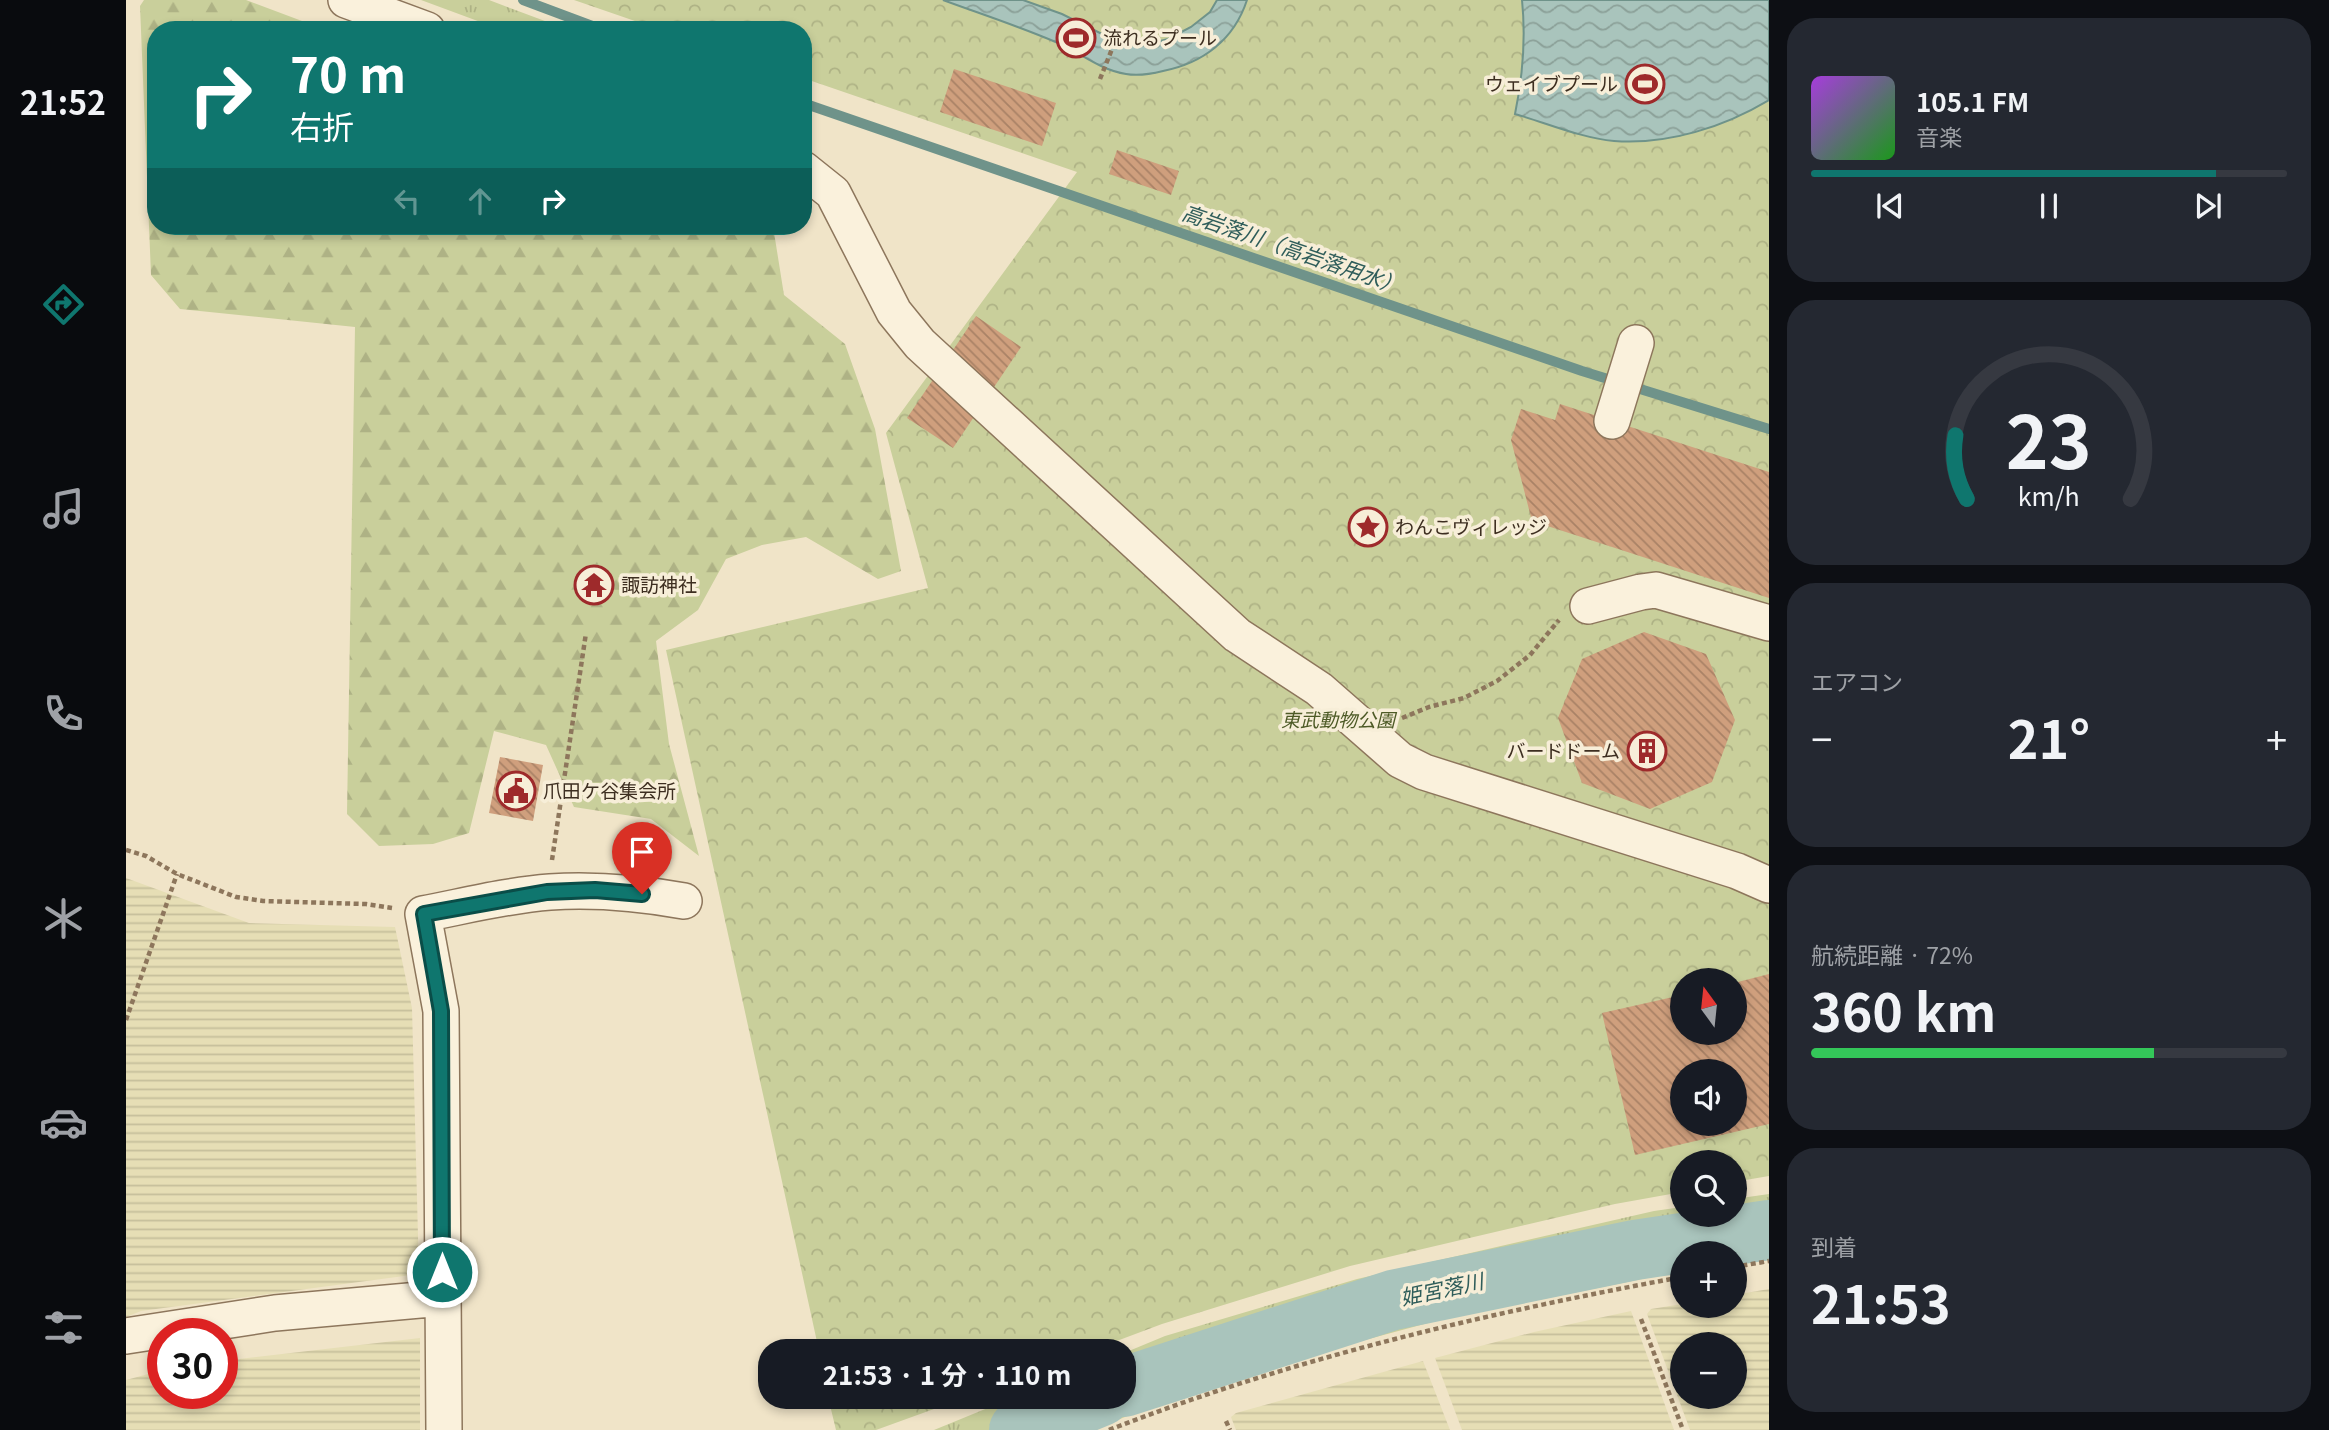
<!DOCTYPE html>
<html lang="ja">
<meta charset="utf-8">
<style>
body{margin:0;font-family:Georgia,"Noto Sans JP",serif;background:#242831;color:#f1f3f6;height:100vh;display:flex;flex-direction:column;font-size:26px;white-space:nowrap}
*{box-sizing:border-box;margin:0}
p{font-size:23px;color:#9ea1a6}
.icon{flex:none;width:38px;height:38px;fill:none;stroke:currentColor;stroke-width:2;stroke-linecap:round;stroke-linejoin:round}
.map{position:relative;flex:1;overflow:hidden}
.panel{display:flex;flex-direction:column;gap:18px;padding:18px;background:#0d0f14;width:560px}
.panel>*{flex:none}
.banner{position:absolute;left:21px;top:21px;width:665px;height:214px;border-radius:28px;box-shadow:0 4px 10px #0003;background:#0f766e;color:#fff;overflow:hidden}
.needle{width:46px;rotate:345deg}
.controls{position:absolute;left:1544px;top:968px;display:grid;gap:14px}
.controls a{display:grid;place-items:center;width:77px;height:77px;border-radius:50%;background:#171b24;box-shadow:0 4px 10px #0003;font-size:35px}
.speed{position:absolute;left:21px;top:1318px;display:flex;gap:14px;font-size:35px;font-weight:700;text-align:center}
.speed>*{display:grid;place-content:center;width:91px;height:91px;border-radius:50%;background:#171b24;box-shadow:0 4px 10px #0003;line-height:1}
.speed .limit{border:10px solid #d22;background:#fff;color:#111}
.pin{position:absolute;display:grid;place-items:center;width:60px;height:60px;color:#fff;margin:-72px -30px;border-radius:50% 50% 50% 0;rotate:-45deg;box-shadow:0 0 7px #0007}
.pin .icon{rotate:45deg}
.me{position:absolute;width:77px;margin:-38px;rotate:0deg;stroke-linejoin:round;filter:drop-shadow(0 0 5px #0008)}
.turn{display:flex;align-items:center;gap:24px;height:147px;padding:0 28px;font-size:32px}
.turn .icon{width:91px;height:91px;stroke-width:2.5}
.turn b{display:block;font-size:49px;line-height:60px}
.lanes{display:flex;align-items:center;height:66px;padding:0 28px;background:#0003;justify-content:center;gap:35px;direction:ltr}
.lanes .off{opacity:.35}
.big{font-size:52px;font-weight:700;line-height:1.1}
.panel .tile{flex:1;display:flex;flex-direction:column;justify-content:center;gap:10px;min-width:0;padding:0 24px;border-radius:28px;background:#242831}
.panel .dial{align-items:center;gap:0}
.dial svg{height:182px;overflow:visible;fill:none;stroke:#363941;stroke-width:7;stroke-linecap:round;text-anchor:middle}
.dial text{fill:#f1f3f6;stroke:none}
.song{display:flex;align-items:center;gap:21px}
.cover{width:84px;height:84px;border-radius:10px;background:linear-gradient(135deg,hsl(280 70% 55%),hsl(120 70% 35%))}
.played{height:7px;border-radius:4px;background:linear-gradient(90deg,#0f766e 85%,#363941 85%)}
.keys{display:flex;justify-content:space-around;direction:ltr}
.heat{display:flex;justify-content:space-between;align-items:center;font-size:38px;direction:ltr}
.charge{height:10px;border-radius:5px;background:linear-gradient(90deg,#34c759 72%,#363941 0)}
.trip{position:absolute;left:632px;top:1339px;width:378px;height:70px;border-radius:28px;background:#171b24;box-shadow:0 4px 10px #0003;font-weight:700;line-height:70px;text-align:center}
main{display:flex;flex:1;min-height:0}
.menu{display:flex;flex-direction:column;width:126px;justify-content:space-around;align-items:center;background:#090b0e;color:#9ea1a6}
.menu .icon{width:49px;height:49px}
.menu .on{color:#0f766e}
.menu b{font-size:32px;color:#f1f3f6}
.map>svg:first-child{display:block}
</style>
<main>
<nav class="menu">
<b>21:52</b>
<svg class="icon on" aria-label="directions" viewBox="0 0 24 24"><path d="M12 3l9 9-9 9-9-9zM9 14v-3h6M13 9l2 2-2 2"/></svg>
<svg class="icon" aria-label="music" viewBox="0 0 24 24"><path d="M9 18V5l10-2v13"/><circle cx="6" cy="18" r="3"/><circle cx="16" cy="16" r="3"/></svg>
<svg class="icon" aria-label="phone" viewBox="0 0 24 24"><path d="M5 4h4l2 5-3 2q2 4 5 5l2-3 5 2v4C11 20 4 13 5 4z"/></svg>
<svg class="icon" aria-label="climate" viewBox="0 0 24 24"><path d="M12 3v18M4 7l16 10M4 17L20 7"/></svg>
<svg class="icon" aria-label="car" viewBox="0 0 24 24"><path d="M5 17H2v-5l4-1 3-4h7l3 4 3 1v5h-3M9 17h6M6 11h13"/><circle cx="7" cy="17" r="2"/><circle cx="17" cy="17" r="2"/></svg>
<svg class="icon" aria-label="filters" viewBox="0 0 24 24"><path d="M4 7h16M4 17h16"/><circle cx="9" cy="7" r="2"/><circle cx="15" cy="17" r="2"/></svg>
</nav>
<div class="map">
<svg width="1643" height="1430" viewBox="0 0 1643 1430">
<defs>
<pattern id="farmland-rules" width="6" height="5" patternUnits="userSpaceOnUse" patternTransform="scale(1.75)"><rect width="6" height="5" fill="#e6deb5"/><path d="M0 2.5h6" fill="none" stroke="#c6bf9b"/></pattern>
<pattern id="grass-tufts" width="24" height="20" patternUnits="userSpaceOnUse" patternTransform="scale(1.75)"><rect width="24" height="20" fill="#c9cf9b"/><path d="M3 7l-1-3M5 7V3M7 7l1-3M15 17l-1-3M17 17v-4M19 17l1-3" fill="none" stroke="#aeb285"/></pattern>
<pattern id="forest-firs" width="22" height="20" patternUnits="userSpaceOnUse" patternTransform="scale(1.75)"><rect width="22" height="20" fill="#c9cf9b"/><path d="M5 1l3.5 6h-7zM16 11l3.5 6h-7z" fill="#aeb285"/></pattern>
<pattern id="park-crowns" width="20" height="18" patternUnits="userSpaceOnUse" patternTransform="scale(1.75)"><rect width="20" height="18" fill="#c9cf9b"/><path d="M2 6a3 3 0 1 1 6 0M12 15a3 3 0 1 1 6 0" fill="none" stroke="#aeb285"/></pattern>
<pattern id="water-waves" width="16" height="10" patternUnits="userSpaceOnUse" patternTransform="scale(1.75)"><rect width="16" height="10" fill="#a9c4bc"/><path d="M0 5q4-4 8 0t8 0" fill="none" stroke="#8ba098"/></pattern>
<pattern id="building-back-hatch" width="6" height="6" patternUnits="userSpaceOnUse" patternTransform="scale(1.75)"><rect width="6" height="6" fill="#cf9f7d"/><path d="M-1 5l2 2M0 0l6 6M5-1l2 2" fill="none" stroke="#a98266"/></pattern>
</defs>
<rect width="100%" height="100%" fill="#f0e4c8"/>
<path fill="url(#farmland-rules)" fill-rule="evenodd" d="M0 878 123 923 269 927 286 1008 293 1274 15 1311 0 1317Z
M1643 1289V1430H1564L1521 1314 1525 1309 1556 1304 1608 1306V1295ZM1556 1344H1608V1396H1556Z
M1505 1311 1548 1430H1336L1309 1358 1408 1332Z
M294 1338V1430H0V1380L37 1370V1393H96V1361Z
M1297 1361 1324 1430H1110L1105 1417 1110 1413Z"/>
<path fill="url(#grass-tufts)" d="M295 0H363L443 30H376Z
M1643 1194V1218L1498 1241 1286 1283 1083 1346 998 1377V1353L1039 1336 1231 1279 1528 1211 1556 1207V1214H1608V1199Z
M1643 1236V1253L1608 1260V1253H1556V1271L1317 1319 1142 1366 1052 1396 966 1430H910L1005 1392 1256 1313 1558 1247Z
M891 1396 948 1397 865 1430H808Z"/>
<path fill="url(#forest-firs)" d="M18 0H120L200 30H30V226H647L658 295 719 344 749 429 775 571 752 579 680 537 636 545 600 559 572 610 530 641 543 744 573 856 525 819 448 807 420 745 368 731 343 833 307 844 253 846 221 814 229 327 54 309 25 275 14 6Z"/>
<path fill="url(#park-crowns)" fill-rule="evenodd" d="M448 0H1643V1176L1608 1182V1162H1556V1192L1489 1204 1224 1266 1036 1324 964 1351H693L540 650 802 588 760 433 951 172 677 78V30H535ZM1556 980H1608V1032H1556ZM1556 1071H1608V1124H1556Z
M702 1397V1396L841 1397 750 1430H710Z"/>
<path fill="url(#water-waves)" stroke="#6f938a" stroke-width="2" d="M817 0H897L936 14 994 43 1015 46 1042 39 1065 27 1084 12 1091 0H1121C1108 40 1077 63 1037 71 1025 74 1011 76 1000 74 974 70 955 53 932 43 895 27 855 14 817 0Z
M1396 0H1643V100C1598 127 1542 145 1488 141 1455 138 1421 123 1389 114 1397 75 1400 39 1396 0Z"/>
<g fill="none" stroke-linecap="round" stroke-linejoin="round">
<path stroke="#6f938a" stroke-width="10" d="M397 0 477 30
M677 103 1456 371 1643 429"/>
<path stroke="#a9c4bc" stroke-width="60" d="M998 1387 1267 1300 1509 1250 1643 1230
M893 1430 975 1396"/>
</g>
<path fill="url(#building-back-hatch)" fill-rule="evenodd" d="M828 69 930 103 916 146 814 112Z
M991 150 1053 171 1045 195 983 174Z
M850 316 895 347 827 448 781 418Z
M1434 404 1643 472V598L1406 521 1385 440 1395 409 1429 420Z
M1518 632 1580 654 1609 720 1586 782 1524 809 1456 783 1432 718 1456 659Z
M374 757 417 765 407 821 363 813Z
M1643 974V1124L1509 1155 1476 1013 1556 995V1032H1608V983ZM1556 1071H1608V1124H1556Z"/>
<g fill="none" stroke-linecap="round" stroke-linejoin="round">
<defs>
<path id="minor" d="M220 0 301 30
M677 169 707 193 768 312 794 344 1111 635 1193 689 1274 760 1298 772 1611 871 1643 885
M1486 421 1510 343
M1462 606 1515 592 1530 590 1643 623
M0 1336 149 1313 316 1298
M318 1430 315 1011 297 914C339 906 382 895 424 892 470 889 513 893 558 901"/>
</defs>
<use href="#minor" stroke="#8d765c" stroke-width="38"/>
<path stroke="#8d765c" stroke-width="4.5" stroke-dasharray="5 3.5" stroke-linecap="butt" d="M974 79 994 29
M1276 718 1303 707 1338 698 1371 681 1404 655 1433 620
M0 850 20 856 51 874 110 897 137 901 240 904 266 908
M426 860 460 633
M0 1020 51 874
M1608 1267 1643 1261
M1515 1319 1557 1430
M1100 1421 1104 1430
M983 1430C1167 1358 1361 1313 1556 1277"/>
<use href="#minor" stroke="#faf1dc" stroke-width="35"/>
</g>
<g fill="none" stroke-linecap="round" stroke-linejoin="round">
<defs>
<path id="route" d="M316 1272 315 1011 298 914 421 892 469 890 516 894"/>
</defs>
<use href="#route" stroke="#0a4d48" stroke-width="18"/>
<use href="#route" stroke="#0f766e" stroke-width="12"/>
</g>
<defs>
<symbol id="stadium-ring" viewBox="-11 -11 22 22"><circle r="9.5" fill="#f7eed8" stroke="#9e2a2b" stroke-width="1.5"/><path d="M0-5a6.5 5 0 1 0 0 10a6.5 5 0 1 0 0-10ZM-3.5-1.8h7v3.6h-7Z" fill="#9e2a2b"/></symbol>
<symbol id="sight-ring" viewBox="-11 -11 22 22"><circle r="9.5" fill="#f7eed8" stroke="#9e2a2b" stroke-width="1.5"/><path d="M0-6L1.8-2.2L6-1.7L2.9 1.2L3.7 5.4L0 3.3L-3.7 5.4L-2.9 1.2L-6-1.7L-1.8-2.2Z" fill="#9e2a2b"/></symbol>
<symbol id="temple-ring" viewBox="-11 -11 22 22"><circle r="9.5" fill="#f7eed8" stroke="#9e2a2b" stroke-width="1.5"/><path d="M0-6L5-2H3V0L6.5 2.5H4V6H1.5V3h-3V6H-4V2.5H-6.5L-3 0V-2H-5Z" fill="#9e2a2b"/></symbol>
<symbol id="building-ring" viewBox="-11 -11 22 22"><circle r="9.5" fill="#f7eed8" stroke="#9e2a2b" stroke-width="1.5"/><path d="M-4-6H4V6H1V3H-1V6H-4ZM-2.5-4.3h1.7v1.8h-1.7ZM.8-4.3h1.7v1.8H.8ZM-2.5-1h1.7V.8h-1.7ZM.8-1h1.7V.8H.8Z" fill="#9e2a2b"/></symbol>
<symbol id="civic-ring" viewBox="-11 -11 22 22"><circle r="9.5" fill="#f7eed8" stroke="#9e2a2b" stroke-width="1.5"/><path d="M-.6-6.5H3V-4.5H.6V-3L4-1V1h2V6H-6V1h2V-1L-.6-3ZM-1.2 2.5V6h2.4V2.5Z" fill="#9e2a2b"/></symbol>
</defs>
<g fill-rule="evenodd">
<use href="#stadium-ring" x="928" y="16" width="44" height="44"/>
<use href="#stadium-ring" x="1497" y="62" width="44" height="44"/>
<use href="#sight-ring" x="1220" y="505" width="44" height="44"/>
<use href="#temple-ring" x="446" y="563" width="44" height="44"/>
<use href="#building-ring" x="1499" y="729" width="44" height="44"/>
<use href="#civic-ring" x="368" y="769" width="44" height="44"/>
</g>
<g text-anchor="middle" stroke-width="7" stroke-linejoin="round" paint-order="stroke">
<g font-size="19" fill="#3d2e20" stroke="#f7eed8" text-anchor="start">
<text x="977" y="45">流れるプール</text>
<text x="1492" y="91" text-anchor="end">ウェイブプール</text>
<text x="1269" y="534">わんこヴィレッジ</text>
<text x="495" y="592">諏訪神社</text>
<text x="1494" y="758" text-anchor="end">バードドーム</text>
<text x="417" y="798">爪田ケ谷集会所</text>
</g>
<g font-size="19" font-style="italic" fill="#4d5a26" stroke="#f7eed8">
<text x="1212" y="727">東武動物公園</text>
</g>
<g font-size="21" font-style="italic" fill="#2f5d5a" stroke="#f7eed8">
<text transform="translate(1166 250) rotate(19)" y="7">高岩落川（高岩落用水）</text>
<text transform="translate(1316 1290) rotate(-12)" y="7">姫宮落川</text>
</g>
</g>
</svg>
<div class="controls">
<a><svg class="needle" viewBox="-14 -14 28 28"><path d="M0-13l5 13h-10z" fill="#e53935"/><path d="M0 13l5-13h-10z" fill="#9ea1a6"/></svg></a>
<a><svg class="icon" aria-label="sound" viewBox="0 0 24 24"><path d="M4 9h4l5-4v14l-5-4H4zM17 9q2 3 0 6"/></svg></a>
<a><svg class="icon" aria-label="search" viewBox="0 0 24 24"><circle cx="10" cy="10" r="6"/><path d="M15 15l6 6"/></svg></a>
<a>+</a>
<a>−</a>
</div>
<div class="speed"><div class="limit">30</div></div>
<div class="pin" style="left:516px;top:894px;background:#d93025"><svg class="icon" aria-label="arrive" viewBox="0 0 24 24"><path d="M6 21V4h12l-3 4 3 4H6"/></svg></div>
<svg class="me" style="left:316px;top:1272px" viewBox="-20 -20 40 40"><circle r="17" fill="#0f766e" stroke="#fff" stroke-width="3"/><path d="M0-11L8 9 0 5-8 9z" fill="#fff"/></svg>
<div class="trip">21:53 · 1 分 · 110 m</div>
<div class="banner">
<div class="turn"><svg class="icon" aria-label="right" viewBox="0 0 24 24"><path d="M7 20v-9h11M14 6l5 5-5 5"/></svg><div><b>70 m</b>右折</div></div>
<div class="lanes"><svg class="icon off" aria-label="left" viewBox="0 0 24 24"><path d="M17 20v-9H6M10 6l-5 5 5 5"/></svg><svg class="icon off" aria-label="ahead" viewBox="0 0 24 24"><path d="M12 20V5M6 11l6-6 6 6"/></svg><svg class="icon" aria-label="right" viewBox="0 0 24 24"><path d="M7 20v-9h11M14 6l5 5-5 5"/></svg></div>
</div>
</div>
<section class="panel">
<div class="tile">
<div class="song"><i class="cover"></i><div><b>105.1 FM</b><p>音楽</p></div></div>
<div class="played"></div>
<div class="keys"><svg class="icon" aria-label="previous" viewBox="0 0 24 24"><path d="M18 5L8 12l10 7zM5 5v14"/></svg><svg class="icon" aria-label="pause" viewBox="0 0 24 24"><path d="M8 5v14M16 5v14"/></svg><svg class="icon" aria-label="next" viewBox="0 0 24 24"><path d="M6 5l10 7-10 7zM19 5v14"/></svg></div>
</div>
<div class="tile dial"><svg viewBox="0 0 100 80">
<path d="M14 69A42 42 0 1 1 86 69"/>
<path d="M14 69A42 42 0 0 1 9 41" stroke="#0f766e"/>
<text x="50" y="56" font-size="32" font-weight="700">23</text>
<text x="50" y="72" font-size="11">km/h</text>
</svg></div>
<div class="tile"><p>エアコン</p>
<div class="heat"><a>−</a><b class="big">21°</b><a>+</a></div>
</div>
<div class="tile"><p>航続距離 · 72%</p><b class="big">360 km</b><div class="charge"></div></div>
<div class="tile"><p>到着</p><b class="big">21:53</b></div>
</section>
</main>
